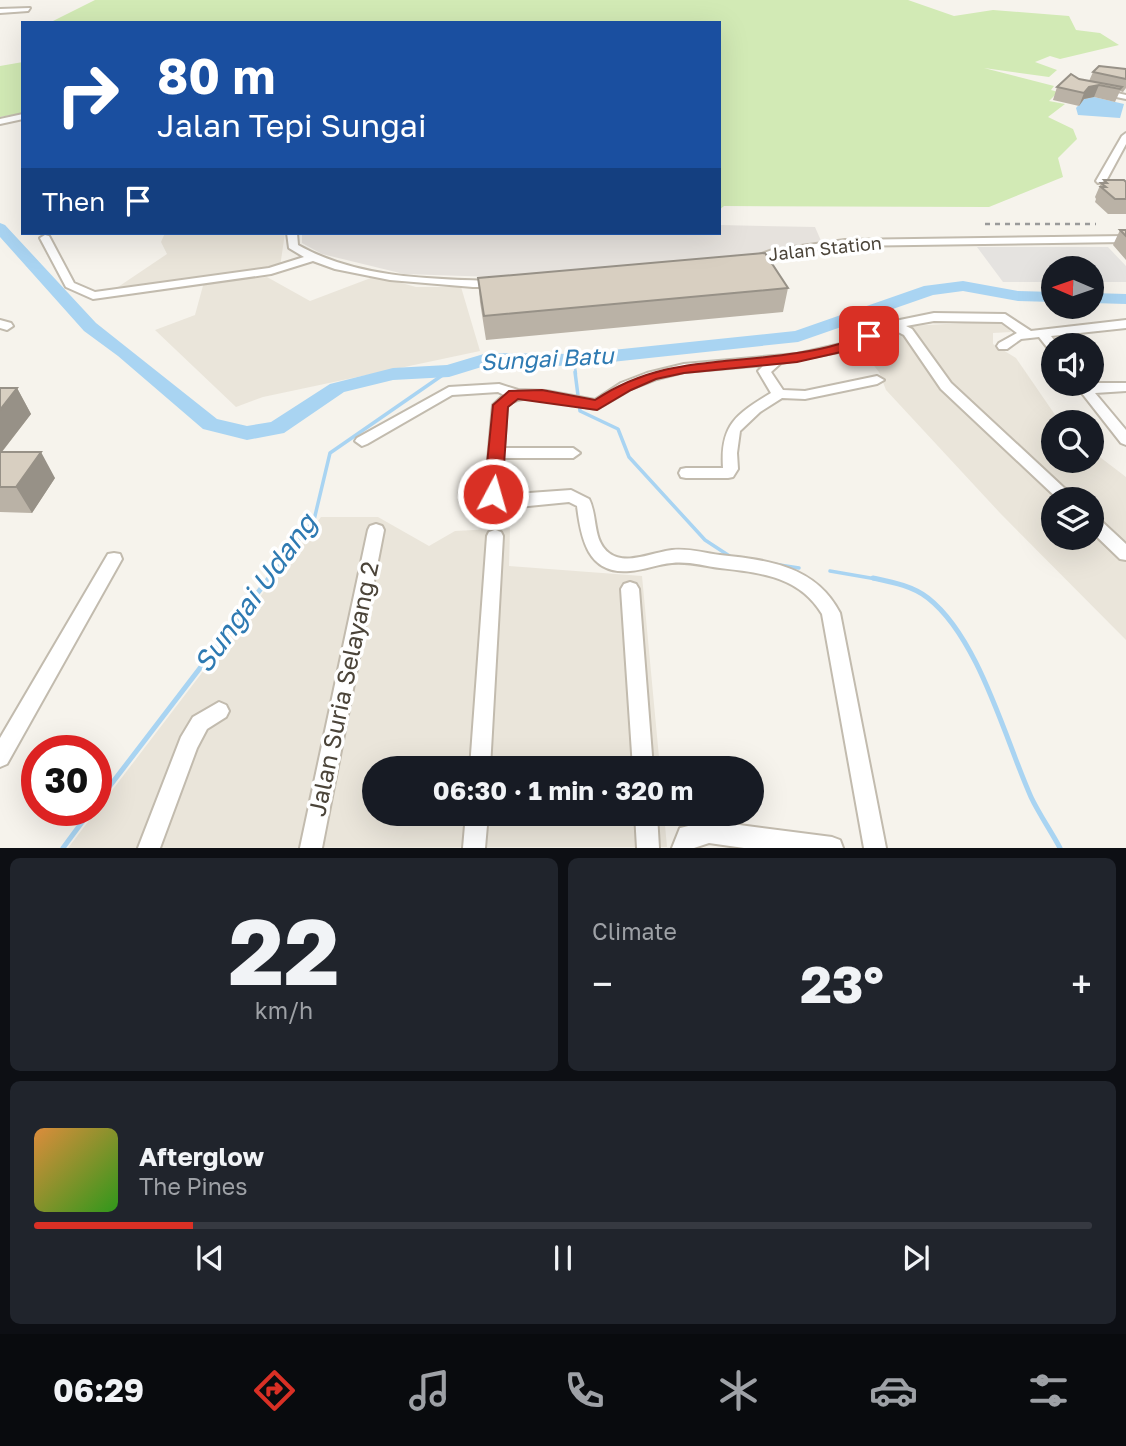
<!DOCTYPE html>
<meta charset="utf-8">
<style>
body{margin:0;font-family:"Golos Text",sans-serif;background:#20242c;color:#f1f3f6;height:100vh;display:flex;flex-direction:column;font-size:26px;white-space:nowrap}
*{box-sizing:border-box;margin:0}
p{font-size:23px;color:#9ea1a6}
.icon{flex:none;width:38px;height:38px;fill:none;stroke:currentColor;stroke-width:2;stroke-linecap:round;stroke-linejoin:round}
.map{position:relative;height:848px;overflow:hidden}
.panel{display:flex;flex-direction:column;gap:10px;padding:10px;background:#0d0f14;flex:1}
.panel>*{flex:none}
.top-card{position:absolute;left:21px;top:21px;width:700px;height:214px;border-radius:0px;box-shadow:0 7px 28px #0002;background:#1a4fa0;color:#fff;overflow:hidden}
.needle{width:46px;rotate:272deg}
.fabs{position:absolute;left:1041px;top:256px;display:grid;gap:14px}
.fabs a{display:grid;place-items:center;width:63px;height:63px;border-radius:50%;background:#171b24;box-shadow:0 7px 28px #0002;font-size:35px}
.speed{position:absolute;left:21px;top:735px;display:flex;gap:14px;font-size:35px;font-weight:700;text-align:center}
.speed>*{display:grid;place-content:center;width:91px;height:91px;border-radius:50%;background:#171b24;box-shadow:0 7px 28px #0002;line-height:1}
.speed .limit{border:10px solid #d22;background:#fff;color:#111}
.pin{position:absolute;display:grid;place-items:center;width:60px;height:60px;color:#fff;margin:-30px;border-radius:14px;box-shadow:0 4px 10px #0006}
.me{position:absolute;width:77px;margin:-38px;rotate:6deg;stroke-linejoin:round;filter:drop-shadow(0 0 5px #0008)}
.turn{display:flex;align-items:center;gap:24px;height:147px;padding:0 21px;font-size:32px}
.turn .icon{width:91px;height:91px;stroke-width:2.5}
.turn b{display:block;font-size:49px;line-height:60px}
.then{display:flex;align-items:center;height:66px;padding:0 21px;background:#0003;gap:14px;font-size:26px}
.big{font-size:52px;font-weight:700;line-height:1.1}
.panel .tile{flex:1;display:flex;flex-direction:column;justify-content:center;gap:10px;min-width:0;padding:0 24px;border-radius:10px;background:#20242c}
.panel .dial{align-items:center;gap:0}
.dial b{font-size:91px;line-height:1}
.song{display:flex;align-items:center;gap:21px}
.cover{width:84px;height:84px;border-radius:10px;background:linear-gradient(135deg,hsl(30 70% 55%),hsl(110 70% 35%))}
.played{height:7px;border-radius:4px;background:linear-gradient(90deg,#d93025 15%,#363941 15%)}
.keys{display:flex;justify-content:space-around;direction:ltr}
.heat{display:flex;justify-content:space-between;align-items:center;font-size:38px;direction:ltr}
.panel .tiles{flex:1;display:grid;gap:10px;grid-template-columns:1fr 1fr}
.tile:last-child{grid-column:span 2}
.trip{position:absolute;left:362px;top:756px;width:402px;height:70px;border-radius:35px;background:#171b24;box-shadow:0 7px 28px #0002;font-weight:700;line-height:70px;text-align:center}
.tabs{display:flex;height:112px;justify-content:space-around;align-items:center;background:#090b0e;color:#9ea1a6}
.tabs .icon{width:49px;height:49px}
.tabs .on{color:#d93025}
.tabs b{font-size:32px;color:#f1f3f6}
.map>svg:first-child{display:block}
</style>
<div class="map">
<svg width="1126" height="848" viewBox="0 0 1126 848">
<rect width="100%" height="100%" fill="#f6f3ec"/>
<path fill="#eae5da" fill-rule="evenodd" d="M165 233H285L280 267 118 287 167 254 161 242Z
M376 276 416 287H461L480 351 263 397 236 407 155 330 195 315 204 282 267 277 310 301Z
M1003 321 1011 332 993 333V344L1016 358 1060 422H1054V460H1092V451L1126 477V640L1000 513 886 390 879 372 859 347 908 326ZM1054 499H1092V537H1054Z
M321 517H378L429 546 455 531 510 528 509 566 642 576 660 768H374V814H664L667 847 68 848Z"/>
<path fill="#e6e2dd" d="M719 225 815 227 822 243 727 260 558 279 404 274 322 254 302 243V233H719Z"/>
<path fill="#d2eab5" d="M95 0H908L954 16 993 10 1069 16 1076 30 1100 33 1119 45 1060 59 1050 56 1035 62 1057 70 1049 77 984 68 1054 86 1051 90 1058 92 1049 101 1065 104 1048 117 1073 129 1077 139 1058 158 1063 177 989 207 724 206 719 210V23H49Z
M23 62V113L0 117V66Z"/>
<path fill="#e5e3e0" d="M977 247H1108L1126 266V282H1092V268H1054L1053 282H1003Z"/>
<path fill="#a9d4f2" d="M1094 97 1124 104 1120 118 1078 115 1076 108 1084 99Z"/>
<g fill="none" stroke-linecap="round" stroke-linejoin="round">
<path stroke="#a9d4f2" stroke-width="2.5" d="M574 360 576 374
M445 374 449 371"/>
<path stroke="#a9d4f2" stroke-width="3.5" d="M575 372 580 411 618 429 629 457 705 540 731 557
M773 564 799 568
M830 571 882 580
M268 580 314 520 330 453 447 372"/>
<path stroke="#a9d4f2" stroke-width="5" d="M873 578C892 582 913 586 928 598 979 638 1005 739 1031 797 1039 814 1051 831 1060 848
M96 804 269 578
M63 848 91 810"/>
<path fill="#a9d4f2" fill-rule="evenodd" d="M0 223 5 225 96 323 217 419 247 426 271 422 330 384 393 368 447 365 487 353 574 354 795 331 924 286 963 281 1018 291 1054 292V302L1018 301 963 291 933 295 798 342 574 366 488 365 449 377 393 380 344 392 284 433 247 440 203 429 118 356 84 331 0 237Z
M1092 293 1126 294V304L1092 303Z"/>
<defs>
<path id="minor" d="M30 8 28 11 0 13V9Z
M1100 89 1126 95V99L1097 93 1096 91Z
M23 114V119L0 124V119Z
M1126 133V144L1106 181 1098 183 1096 181 1122 136Z
M287 233H297L298 245C356 278 429 279 495 281L501 284 495 287H473L390 280 335 269 313 261 271 274 93 299 66 287 40 238 45 235 49 236 74 283 95 292 269 268 304 257 289 248Z
M1126 236V242L845 246 774 256 748 264 743 261 772 250 845 240Z
M934 313 1005 314 1031 331 1126 320V328L1051 336 1058 345H1054V352L1050 351 1039 337 1021 339 1007 349H999L997 346 999 343 1017 333 1002 322 934 321 906 326 912 329 951 383 1076 499H1058L941 389 904 335 894 330 849 350 781 363 771 372 783 390 805 391 877 376 884 380 877 384 805 399 782 398 760 412 740 431 737 453 738 469 733 477 728 478H686L681 477 679 473 681 469 686 468H723C720 424 737 414 771 393L758 371 764 365 684 372 657 379 631 389 597 409C572 407 526 388 507 406L504 448H573L580 453 573 458H503L502 495 571 490 589 499C598 516 592 540 609 553 626 566 653 552 672 550 688 548 704 553 720 555 768 560 816 566 840 613L886 848H864L822 614C799 576 761 573 720 568 704 566 688 561 672 563 658 564 645 570 630 571 588 575 581 539 577 506L569 502 508 508 492 504 485 494 493 405 504 395 498 392 452 395 367 444 362 446 355 441 357 438 449 387 499 384 518 390 546 391 595 400 621 383 647 373 684 364 797 354 841 344 890 322Z
M0 320 11 323 13 326 7 330 0 328Z
M1074 383H1126V391L1095 393 1126 430V445L1121 443Z
M1092 516 1098 518 1126 544V560L1120 559 1092 532Z
M376 524 382 526 384 530 322 848H300L368 530 370 526Z
M495 530 501 532 503 536 490 768H470L487 536 489 532Z
M114 553 120 554 122 559 7 764 0 767V738L108 554Z
M630 582 636 584 639 589 653 768H633L621 589 624 584Z
M219 702 226 705 229 711 226 717 207 729 197 748 160 848H138L181 737 193 717Z
M466 814H488L485 848H463Z
M635 814H657L659 848H637Z
M709 821 832 837 840 840 843 848H744L709 843 694 848H672L680 828Z"/>
</defs>
<use href="#minor" stroke="#c2bbae" stroke-width="4"/>
<use href="#minor" fill="#fff" fill-rule="evenodd"/>
<path stroke="#9a9a9a" stroke-width="2.5" stroke-dasharray="5 5" stroke-linecap="butt" d="M985 224H1096"/>
</g>
<path fill="#bab2a6" d="M1126 69V88L1123 92 1120 91 1115 102 1094 97 1084 99 1079 106 1053 100 1057 87 1079 79 1089 81 1093 72Z
M1104 180 1126 182V214H1108L1095 202 1096 199 1095 197 1101 183H1103Z
M1120 230H1126V260L1113 245Z
M478 278 788 288 783 312 486 340 480 302Z
M0 388H17L31 414 2 452 55 478 32 513 0 512Z"/>
<path fill="#979187" d="M1099 85 1094 97 1084 99 1079 106 1084 93 1089 87Z
M17 388 31 414 0 454V410Z
M41 452 55 478 32 513 16 487Z"/>
<path fill="#d8cfc1" stroke="#979187" stroke-width="2" d="M1099 66 1126 69V79L1093 72Z
M1071 74 1079 79 1122 87 1120 89 1099 85 1089 87 1084 93 1057 87Z
M1104 180H1124L1126 182V199H1115L1101 187H1106L1101 183H1107Z
M1120 230H1126V236Z
M765 253 788 288 484 316 478 278Z
M0 388H17L0 410Z
M0 452H41L16 487H0Z"/>
<path fill="#d93025" stroke="#8d1f18" stroke-width="2" d="M869 332 874 333V339L850 350 797 362 684 373 656 379 631 390 597 410 518 399 508 407 502 494 493 500 484 494 493 405 509 391 542 390 595 400C661 356 723 365 797 353 811 351 826 348 839 344 850 341 859 334 869 332Z"/>
<g text-anchor="middle" stroke-width="7" stroke-linejoin="round" paint-order="stroke">
<g font-size="18" fill="#4b4439" stroke="#fff">
<text transform="translate(825 249) rotate(-6)" y="6">Jalan Station</text>
</g>
<g font-size="23" font-style="italic" fill="#2e7ab2" stroke="#fff">
<text transform="translate(547 359) rotate(-3)" y="8">Sungai Batu</text>
</g>
<g font-size="24" fill="#4b4439" stroke="#fff">
<text transform="translate(344 689) rotate(-78)" y="8">Jalan Suria Selayang 2</text>
</g>
<g font-size="28" font-style="italic" fill="#2e7ab2" stroke="#fff">
<text transform="translate(255 593) rotate(-54)" y="10">Sungai Udang</text>
</g>
</g>
</svg>
<div class="fabs">
<a><svg class="needle" viewBox="-14 -14 28 28"><path d="M0-13l5 13h-10z" fill="#e53935"/><path d="M0 13l5-13h-10z" fill="#9ea1a6"/></svg></a>
<a><svg class="icon" aria-label="sound" viewBox="0 0 24 24"><path d="M4 9h4l5-4v14l-5-4H4zM17 9q2 3 0 6"/></svg></a>
<a><svg class="icon" aria-label="search" viewBox="0 0 24 24"><circle cx="10" cy="10" r="6"/><path d="M15 15l6 6"/></svg></a>
<a><svg class="icon" aria-label="layers" viewBox="0 0 24 24"><path d="M12 4l9 5-9 5-9-5zM3 14l9 5 9-5"/></svg></a>
</div>
<div class="speed"><div class="limit">30</div></div>
<div class="pin" style="left:869px;top:336px;background:#d93025"><svg class="icon" aria-label="arrive" viewBox="0 0 24 24"><path d="M6 21V4h12l-3 4 3 4H6"/></svg></div>
<svg class="me" style="left:493px;top:494px" viewBox="-20 -20 40 40"><circle r="17" fill="#d93025" stroke="#fff" stroke-width="3"/><path d="M0-11L8 9 0 5-8 9z" fill="#fff"/></svg>
<div class="trip">06:30 · 1 min · 320 m</div>
<div class="top-card">
<div class="turn"><svg class="icon" aria-label="right" viewBox="0 0 24 24"><path d="M7 20v-9h11M14 6l5 5-5 5"/></svg><div><b>80 m</b>Jalan Tepi Sungai</div></div>
<div class="then">Then<svg class="icon" aria-label="arrive" viewBox="0 0 24 24"><path d="M6 21V4h12l-3 4 3 4H6"/></svg></div>
</div>
</div>
<section class="panel">
<div class="tiles">
<div class="tile dial"><b>22</b><p>km/h</p></div>
<div class="tile"><p>Climate</p>
<div class="heat"><a>−</a><b class="big">23°</b><a>+</a></div>
</div>
<div class="tile">
<div class="song"><i class="cover"></i><div><b>Afterglow</b><p>The Pines</p></div></div>
<div class="played"></div>
<div class="keys"><svg class="icon" aria-label="previous" viewBox="0 0 24 24"><path d="M18 5L8 12l10 7zM5 5v14"/></svg><svg class="icon" aria-label="pause" viewBox="0 0 24 24"><path d="M8 5v14M16 5v14"/></svg><svg class="icon" aria-label="next" viewBox="0 0 24 24"><path d="M6 5l10 7-10 7zM19 5v14"/></svg></div>
</div>
</div>
</section>
<nav class="tabs">
<b>06:29</b>
<svg class="icon on" aria-label="directions" viewBox="0 0 24 24"><path d="M12 3l9 9-9 9-9-9zM9 14v-3h6M13 9l2 2-2 2"/></svg>
<svg class="icon" aria-label="music" viewBox="0 0 24 24"><path d="M9 18V5l10-2v13"/><circle cx="6" cy="18" r="3"/><circle cx="16" cy="16" r="3"/></svg>
<svg class="icon" aria-label="phone" viewBox="0 0 24 24"><path d="M5 4h4l2 5-3 2q2 4 5 5l2-3 5 2v4C11 20 4 13 5 4z"/></svg>
<svg class="icon" aria-label="climate" viewBox="0 0 24 24"><path d="M12 3v18M4 7l16 10M4 17L20 7"/></svg>
<svg class="icon" aria-label="car" viewBox="0 0 24 24"><path d="M5 17H2v-5l4-1 3-4h7l3 4 3 1v5h-3M9 17h6M6 11h13"/><circle cx="7" cy="17" r="2"/><circle cx="17" cy="17" r="2"/></svg>
<svg class="icon" aria-label="filters" viewBox="0 0 24 24"><path d="M4 7h16M4 17h16"/><circle cx="9" cy="7" r="2"/><circle cx="15" cy="17" r="2"/></svg>
</nav>
